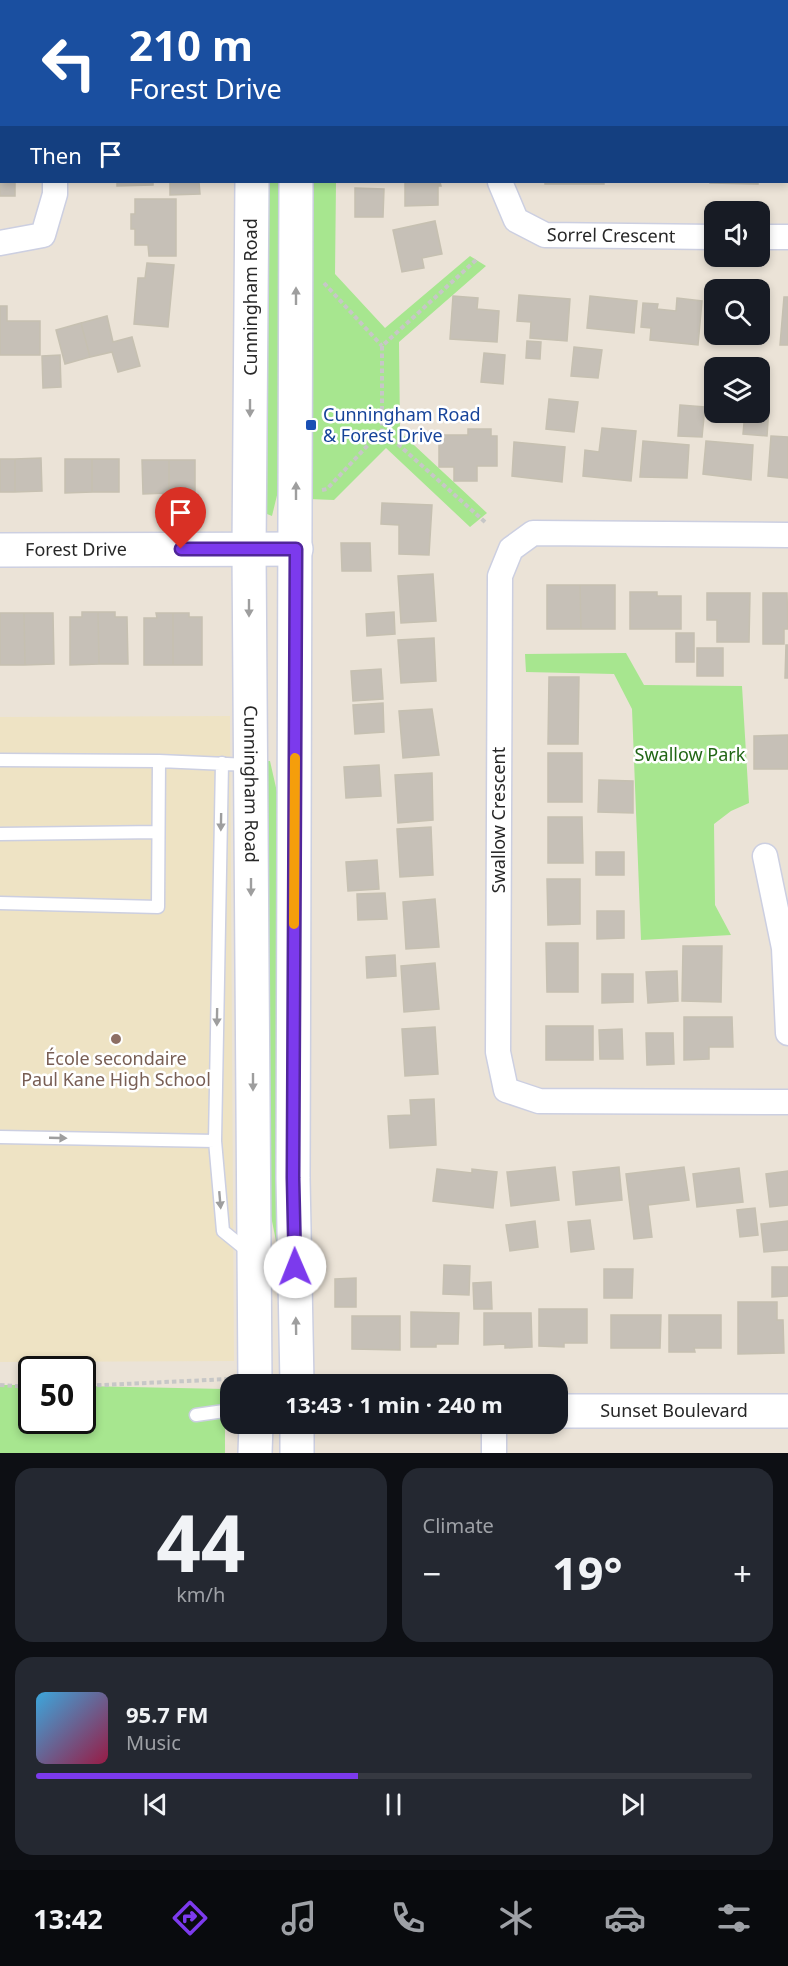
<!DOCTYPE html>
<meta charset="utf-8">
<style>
body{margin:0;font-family:"Noto Sans",sans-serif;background:#242831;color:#f1f3f6;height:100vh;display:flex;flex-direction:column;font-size:22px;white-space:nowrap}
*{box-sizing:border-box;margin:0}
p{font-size:20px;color:#9ea1a6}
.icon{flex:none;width:33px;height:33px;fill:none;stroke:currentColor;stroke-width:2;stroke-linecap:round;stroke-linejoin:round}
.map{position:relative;height:1453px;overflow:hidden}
.details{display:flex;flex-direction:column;gap:15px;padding:15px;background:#0d0f14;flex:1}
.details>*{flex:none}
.banner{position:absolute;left:0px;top:0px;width:789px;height:183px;box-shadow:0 3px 9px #0003;background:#1a4fa0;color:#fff;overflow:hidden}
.tools{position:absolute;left:704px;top:201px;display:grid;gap:12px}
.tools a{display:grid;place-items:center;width:66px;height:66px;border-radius:12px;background:#171b24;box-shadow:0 3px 9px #0003;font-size:30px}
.speed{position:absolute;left:18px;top:1356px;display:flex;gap:12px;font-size:30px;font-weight:700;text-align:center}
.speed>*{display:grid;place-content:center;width:78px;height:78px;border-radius:50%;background:#171b24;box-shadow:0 3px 9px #0003;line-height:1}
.speed .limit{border:3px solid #111;border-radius:9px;background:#fff;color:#111}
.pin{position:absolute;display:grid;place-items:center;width:51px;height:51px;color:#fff;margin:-62px -26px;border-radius:50% 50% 50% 0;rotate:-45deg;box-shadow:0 0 6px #0007}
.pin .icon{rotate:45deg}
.me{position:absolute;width:66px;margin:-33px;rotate:359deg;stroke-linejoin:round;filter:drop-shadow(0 0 4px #0008)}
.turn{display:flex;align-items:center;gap:21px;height:126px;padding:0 30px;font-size:27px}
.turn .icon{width:78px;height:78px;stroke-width:2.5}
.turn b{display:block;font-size:42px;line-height:51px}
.then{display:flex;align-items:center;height:57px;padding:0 30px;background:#0003;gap:12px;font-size:22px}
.big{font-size:45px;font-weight:700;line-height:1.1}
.details .card{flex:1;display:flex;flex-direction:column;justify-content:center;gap:9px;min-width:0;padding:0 21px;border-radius:18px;background:#242831}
.details .dial{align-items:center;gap:0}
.dial b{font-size:78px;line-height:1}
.song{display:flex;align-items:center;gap:18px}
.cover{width:72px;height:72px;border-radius:9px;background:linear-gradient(135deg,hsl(200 70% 55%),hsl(340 70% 35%))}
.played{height:6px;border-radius:3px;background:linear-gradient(90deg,#7c3aed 45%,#363941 45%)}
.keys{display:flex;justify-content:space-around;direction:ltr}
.heat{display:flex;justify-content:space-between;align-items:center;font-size:33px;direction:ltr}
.details .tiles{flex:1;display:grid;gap:15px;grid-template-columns:1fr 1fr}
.card:last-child{grid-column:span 2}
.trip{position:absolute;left:220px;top:1374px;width:348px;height:60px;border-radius:18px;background:#171b24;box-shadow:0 3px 9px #0003;font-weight:700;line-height:60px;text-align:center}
.tabs{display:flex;height:96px;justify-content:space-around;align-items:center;background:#090b0e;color:#9ea1a6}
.tabs .icon{width:42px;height:42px}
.tabs .selected{color:#7c3aed}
.tabs b{font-size:27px;color:#f1f3f6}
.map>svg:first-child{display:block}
</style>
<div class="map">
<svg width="788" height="1453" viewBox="0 0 788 1453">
<rect width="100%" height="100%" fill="#ebe3d7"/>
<path fill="#eee3c4" d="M230 716 234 1361 0 1362V717Z"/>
<path fill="#a7e68f" d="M268 182H285L284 439 279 487 272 516 267 514Z
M311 182H336L335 274 385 328 470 256 486 266 399 342 400 432 487 513 470 527 386 448 334 500 309 499Z
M626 653 644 685 742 686 749 803 731 811 714 824 715 905 731 935 641 940 632 709 614 674 526 672 525 654Z
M266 761H270L279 801 281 1247 277 1246 268 1201Z
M0 1385H31L32 1420H82L83 1386 225 1389V1453H0Z"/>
<path fill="#c6c0b7" stroke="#c6c0b1" stroke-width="1.5" d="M0 0 14 2H2L0 65Z
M123 0H164V2H123Z
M402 0H441V2H402Z
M551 0H624V2H551Z
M671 0H696V2H671Z
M704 0H753V2H704Z
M765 0H788V45V2Z
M0 136 2 182H15V196H0Z
M117 182H153V185L117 186Z
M170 182H199L200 194 170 195Z
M405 182H440L441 186H438V205L405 206Z
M545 182H604V184H545Z
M710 182H758V184L710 183Z
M355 188 384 189 383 217H355Z
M135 199H176V256H149L148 245H135V229H131V214H135Z
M435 221 442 254 422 258 424 268 402 272 393 230Z
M147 263 174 265 168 327 134 324 138 278H145Z
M519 295 570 299 567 341 530 338 531 322 517 321Z
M453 296 478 298 477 309 499 311 497 342 450 339Z
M590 296 637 301 634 333 587 328Z
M784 297H788V345H780Z
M677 298 702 301 698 345 650 340 651 328 641 327 643 303 658 304 657 309 676 311Z
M759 299 765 300 761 336 743 334H759Z
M0 306H7V321H40V355H0Z
M107 316 113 342 132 337 140 366 118 372 112 352 90 357 81 323Z
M81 323 90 357 65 364 56 330Z
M527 341 541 342 540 359 526 358Z
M574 347 602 350 598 378 571 376Z
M484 353 505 355 503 384 481 382Z
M60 355 61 387 43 388 42 356Z
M549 399 578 402 574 432 546 429Z
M680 405 705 407 702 437 678 436Z
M759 406 769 407 767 436 743 434 745 412H759Z
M602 428 636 431 631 481 583 476 585 450 599 452Z
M468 429H491V436H497V466H477V481H454V467H439V435H468Z
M771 436 788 437V478L768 476Z
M643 441 689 445 687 478 640 477Z
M706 441 753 445 751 480 703 474Z
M514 442 565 447 562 482 512 476Z
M41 458 42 491 15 492V459Z
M0 459H15V492H0Z
M65 459H92V492L65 493Z
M92 459H119V492H92Z
M142 460H169V493L143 494Z
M169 460H195V493H169Z
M382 503 432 505 429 555 399 554V525L381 524Z
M341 543H370L371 571H342Z
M433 574 436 621 401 623 398 576Z
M547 585H580L581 629H547Z
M580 585H615V629H581Z
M630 592H657V596H681V629H630Z
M707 593H750L749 642H717V620H707Z
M763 593H787L788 629H784V644H763Z
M82 612H98L99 664 70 665V617H82Z
M98 612H115V617H127L128 664H99Z
M394 612 395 634 367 636 366 614Z
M0 613H24L25 665H0Z
M24 613H53L54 664 25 665Z
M156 613H173V665H144V618H157Z
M173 613H189V617H202V665H173Z
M676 633H694V662H676Z
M434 638 436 681 401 683 398 640Z
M786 645H788V678H785Z
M697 648H723V676H697Z
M381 669 383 699 353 701 351 671Z
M549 677H579L578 744H548Z
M383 703 384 732 355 734 353 705Z
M432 709 439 755 403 758 399 711Z
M788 735V769H754V736Z
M548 753H582V802H548Z
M379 765 381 796 346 798 344 767Z
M432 773 433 820 398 823 395 775Z
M599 780 633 781V813L598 812Z
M548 817H582L583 863H548Z
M431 827 433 875 400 877 397 829Z
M596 852H624V875H596Z
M377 860 379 889 348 891 346 862Z
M547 879H580V924L548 925Z
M385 893 387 919 358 920 357 894Z
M435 899 439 947 406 949 403 902Z
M597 911H624V938L597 939Z
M546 943H578V992H547Z
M683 946H722L721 1002 682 1001Z
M395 955 396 976 367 978 366 957Z
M435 963 439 1009 404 1012 401 966Z
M677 971 678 1001 648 1003 646 972Z
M602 974H633V1002L602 1003Z
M684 1017H732L733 1047H709V1059L684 1060Z
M546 1026H593V1060H546Z
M435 1027 438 1074 405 1076 402 1029Z
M622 1029 623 1059H600L599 1030Z
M646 1033H673L674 1064 647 1065Z
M434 1099 436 1145 390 1148 388 1116 411 1115 410 1100Z
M555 1167 559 1200 511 1206 507 1172Z
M619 1167 622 1200 576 1205 573 1172Z
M684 1167 689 1200 648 1205 652 1237 634 1239 626 1174Z
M739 1168 743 1202 697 1207 693 1174Z
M437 1169 472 1173V1169L497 1172 493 1208 433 1201Z
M788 1171V1205L770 1207 766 1174Z
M755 1208 758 1235 740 1237 737 1210Z
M590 1220 594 1249 571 1252 568 1222Z
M535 1221 538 1247 510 1251 506 1225Z
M788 1221V1250L764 1252 761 1224Z
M444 1265 470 1266 469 1295 443 1294Z
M772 1267H788V1296L772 1297Z
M604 1269H633L632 1298H604Z
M356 1278V1307H335V1279Z
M491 1282 492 1309H474L473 1283Z
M738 1302H777V1320H783L784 1353 738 1354Z
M539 1309H587V1343H564V1347L539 1346Z
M411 1312 459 1313 458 1344H436V1347H411Z
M484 1313H531L532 1347 505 1348V1344L484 1345Z
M611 1315H661L660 1348H611Z
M669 1315H721V1348H694L695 1352H669Z
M352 1316H400V1350L352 1349Z"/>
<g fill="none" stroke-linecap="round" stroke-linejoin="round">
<defs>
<path id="lane" d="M0 760 159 761 249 765
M222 763 215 1141 223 1231 250 1253
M0 834 158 832
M0 903 158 907 159 761
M0 1137 215 1141
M196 1415 231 1410"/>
<g id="street">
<path d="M500 0V2"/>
<path d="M56 2V0"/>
<path id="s1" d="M500 182 516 220 545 235 714 237"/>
<path d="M759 237H788"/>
<path d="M0 243 43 235 55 194V182"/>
<path d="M788 535 533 533 511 549 500 576 498 1052 506 1090 539 1101 788 1102"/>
<path d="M765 856 784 948 788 1033"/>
<path d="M494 1453V1424"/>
</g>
<g id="secondary">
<path d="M254 2V0"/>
<path d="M297 2V0"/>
<path id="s2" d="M252 182 249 550 255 1384"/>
<path d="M296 182 293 1178 297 1384"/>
<path id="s3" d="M0 550 296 549"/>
<path id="s4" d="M558 1411H788"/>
<path d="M297 1424V1453"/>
<path d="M255 1453 256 1424"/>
</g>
</defs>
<use href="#lane" stroke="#cccfe1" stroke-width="15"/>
<use href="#street" stroke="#cccfe1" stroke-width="27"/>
<use href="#secondary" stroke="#cccfe1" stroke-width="36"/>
<path stroke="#c7c7c7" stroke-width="4" stroke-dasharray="4.5 3" stroke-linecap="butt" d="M476 260 382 346V430L485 522
M324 283 382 346
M322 490 327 489 382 430
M0 1385 32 1387
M82 1386 229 1379"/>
<use href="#lane" stroke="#fff" stroke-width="12"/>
<use href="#street" stroke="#fff" stroke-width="24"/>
<use href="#secondary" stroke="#fff" stroke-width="33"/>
</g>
<defs><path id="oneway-solid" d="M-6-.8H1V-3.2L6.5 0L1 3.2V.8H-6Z" transform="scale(1.5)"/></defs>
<g fill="#9e9e9e">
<use href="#oneway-solid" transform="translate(296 296) rotate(-90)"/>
<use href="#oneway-solid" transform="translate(250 408) rotate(90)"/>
<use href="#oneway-solid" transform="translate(296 491) rotate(-90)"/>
<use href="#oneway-solid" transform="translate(249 608) rotate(90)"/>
<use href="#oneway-solid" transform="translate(221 822) rotate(91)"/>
<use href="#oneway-solid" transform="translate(251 887) rotate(90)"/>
<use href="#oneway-solid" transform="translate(217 1017) rotate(91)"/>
<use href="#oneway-solid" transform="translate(253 1082) rotate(90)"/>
<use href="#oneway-solid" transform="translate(58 1138) rotate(2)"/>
<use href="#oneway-solid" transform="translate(220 1200) rotate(85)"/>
<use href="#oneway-solid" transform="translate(296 1326) rotate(-91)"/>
</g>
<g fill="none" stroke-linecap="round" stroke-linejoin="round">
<defs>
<path id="route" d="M181 549H296L293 1178 295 1267"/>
</defs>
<use href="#route" stroke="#51269a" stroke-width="15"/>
<use href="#route" stroke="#7c3aed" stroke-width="10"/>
<path stroke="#f59e0b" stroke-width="10" d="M294 924 295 758"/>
</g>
<rect fill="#1a4fb4" stroke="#fff" stroke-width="2" x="305" y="419" width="12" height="12" rx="3"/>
<circle fill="#8d6e63" stroke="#fff" stroke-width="2" cx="116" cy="1039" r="6"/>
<g text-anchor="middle" stroke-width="5" stroke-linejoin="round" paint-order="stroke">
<g font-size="18" fill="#272727" stroke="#fff">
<text dy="6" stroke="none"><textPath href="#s1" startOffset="140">Sorrel Crescent</textPath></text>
<text transform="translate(251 297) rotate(-90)" y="6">Cunningham Road</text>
<text dy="6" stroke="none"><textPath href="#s3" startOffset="76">Forest Drive</textPath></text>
<text dy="6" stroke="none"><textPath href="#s2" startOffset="602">Cunningham Road</textPath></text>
<text transform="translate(499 820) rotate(-90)" y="6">Swallow Crescent</text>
<text dy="6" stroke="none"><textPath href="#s4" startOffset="116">Sunset Boulevard</textPath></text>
</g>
<g font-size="18" fill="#164399" stroke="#fff" text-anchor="start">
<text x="323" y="421">Cunningham Road<tspan x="323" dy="21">&amp; Forest Drive</tspan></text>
</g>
<g font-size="18" fill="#216615" stroke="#fff">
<text x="690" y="761">Swallow Park</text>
</g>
<g font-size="18" fill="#785e54" stroke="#fff">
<text x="116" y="1065">École secondaire<tspan x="116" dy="21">Paul Kane High School</tspan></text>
</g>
</g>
</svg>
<div class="tools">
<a><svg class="icon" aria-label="sound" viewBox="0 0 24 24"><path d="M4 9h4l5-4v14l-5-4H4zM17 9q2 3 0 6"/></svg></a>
<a><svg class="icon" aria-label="search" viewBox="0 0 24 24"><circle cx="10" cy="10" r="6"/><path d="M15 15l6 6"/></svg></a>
<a><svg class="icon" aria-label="layers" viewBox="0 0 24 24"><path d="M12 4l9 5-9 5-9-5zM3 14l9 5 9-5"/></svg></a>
</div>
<div class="speed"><div class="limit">50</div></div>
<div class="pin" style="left:181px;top:549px;background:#d93025"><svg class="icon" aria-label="arrive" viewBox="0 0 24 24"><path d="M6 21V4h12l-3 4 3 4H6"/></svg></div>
<svg class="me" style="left:295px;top:1267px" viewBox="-20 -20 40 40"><circle r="19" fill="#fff"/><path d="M0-13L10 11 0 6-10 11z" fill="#7c3aed"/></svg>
<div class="trip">13:43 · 1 min · 240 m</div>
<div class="banner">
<div class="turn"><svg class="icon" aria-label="left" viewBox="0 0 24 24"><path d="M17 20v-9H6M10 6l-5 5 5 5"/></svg><div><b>210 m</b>Forest Drive</div></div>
<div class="then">Then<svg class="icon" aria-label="arrive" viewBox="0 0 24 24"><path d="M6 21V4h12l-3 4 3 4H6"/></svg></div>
</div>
</div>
<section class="details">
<div class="tiles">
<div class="card dial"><b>44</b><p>km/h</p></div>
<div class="card"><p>Climate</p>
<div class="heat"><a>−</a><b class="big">19°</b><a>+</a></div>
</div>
<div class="card">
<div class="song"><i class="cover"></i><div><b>95.7 FM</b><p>Music</p></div></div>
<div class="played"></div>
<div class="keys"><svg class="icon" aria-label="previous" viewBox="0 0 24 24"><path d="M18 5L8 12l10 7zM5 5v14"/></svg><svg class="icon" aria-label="pause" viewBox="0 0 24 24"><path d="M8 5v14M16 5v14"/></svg><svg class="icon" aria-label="next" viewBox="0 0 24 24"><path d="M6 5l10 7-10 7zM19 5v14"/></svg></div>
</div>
</div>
</section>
<nav class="tabs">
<b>13:42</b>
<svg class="icon selected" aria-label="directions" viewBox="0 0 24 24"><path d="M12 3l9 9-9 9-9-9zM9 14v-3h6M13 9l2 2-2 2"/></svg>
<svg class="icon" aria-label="music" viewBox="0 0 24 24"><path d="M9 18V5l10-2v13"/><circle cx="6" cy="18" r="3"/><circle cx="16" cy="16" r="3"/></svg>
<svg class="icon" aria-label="phone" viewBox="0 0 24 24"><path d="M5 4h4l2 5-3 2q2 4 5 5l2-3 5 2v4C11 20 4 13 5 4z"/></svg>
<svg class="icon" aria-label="climate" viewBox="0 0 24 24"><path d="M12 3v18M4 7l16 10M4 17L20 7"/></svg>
<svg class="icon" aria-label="car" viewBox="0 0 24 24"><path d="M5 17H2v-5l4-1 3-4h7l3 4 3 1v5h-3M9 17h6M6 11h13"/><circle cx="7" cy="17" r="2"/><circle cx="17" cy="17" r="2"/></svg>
<svg class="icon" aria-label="filters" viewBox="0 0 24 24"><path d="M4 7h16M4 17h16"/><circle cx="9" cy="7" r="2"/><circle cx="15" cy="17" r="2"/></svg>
</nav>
